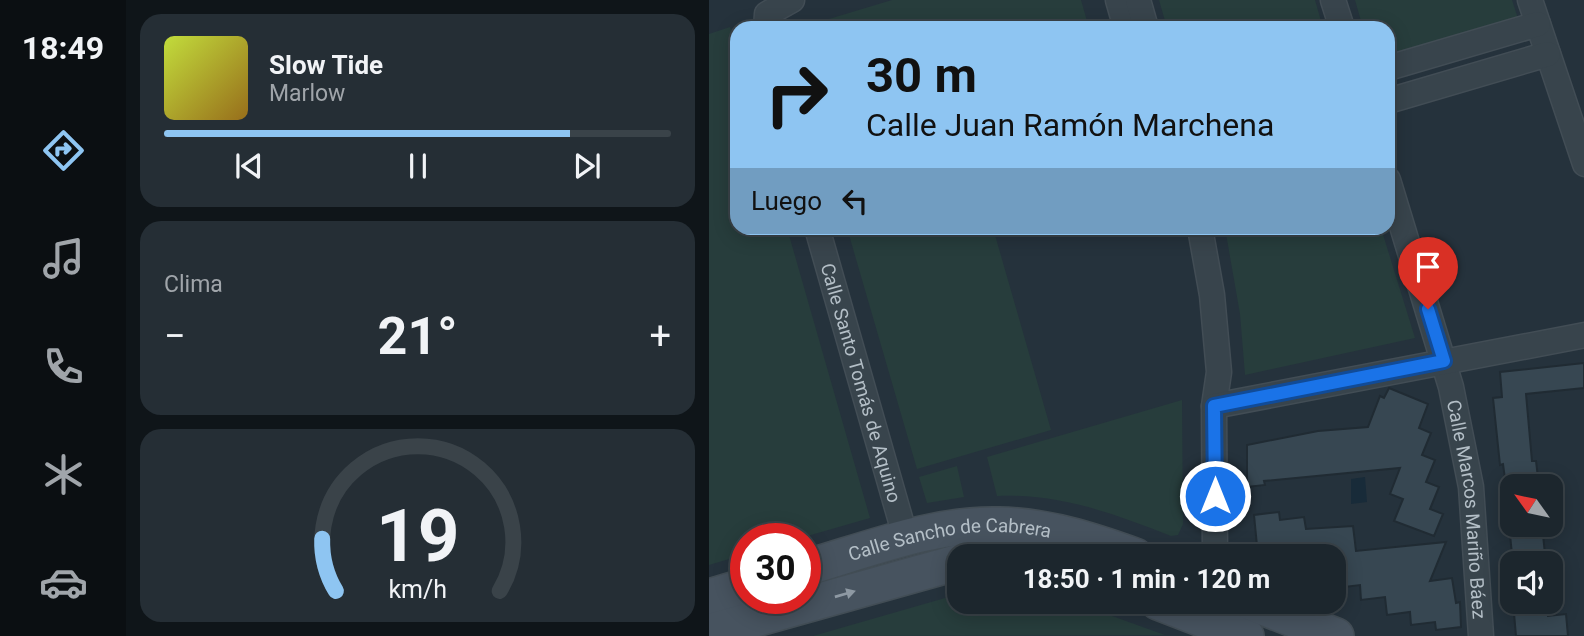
<!DOCTYPE html>
<html lang="es">
<meta charset="utf-8">
<style>
body{margin:0;font-family:Roboto,sans-serif;background:#252e35;color:#f1f3f6;height:100vh;display:flex;flex-direction:column;font-size:26px;white-space:nowrap}
*{box-sizing:border-box;margin:0}
p{font-size:23px;color:#a0a5aa}
.icon{flex:none;width:38px;height:38px;fill:none;stroke:currentColor;stroke-width:2;stroke-linecap:round;stroke-linejoin:round}
.map{position:relative;flex:1;overflow:hidden}
.panel{display:flex;flex-direction:column;gap:14px;padding:14px;background:#0f1519;width:583px}
.panel>*{flex:none}
.top-card{position:absolute;left:21px;top:21px;width:665px;height:214px;border-radius:21px;box-shadow:0 4px 18px #0003,0 0 0 2px #3a4349;background:#8ec5f2;color:#111;overflow:hidden}
.needle{width:46px;rotate:303deg}
.controls{position:absolute;left:791px;top:474px;display:grid;gap:14px}
.controls a{display:grid;place-items:center;width:63px;height:63px;border-radius:14px;background:#1c262d;box-shadow:0 4px 18px #0003,0 0 0 2px #3a4349;font-size:35px}
.speed{position:absolute;left:21px;top:523px;display:flex;gap:14px;font-size:35px;font-weight:700;text-align:center}
.speed>*{display:grid;place-content:center;width:91px;height:91px;border-radius:50%;background:#1c262d;box-shadow:0 4px 18px #0003,0 0 0 2px #3a4349;line-height:1}
.speed .limit{border:10px solid #d22;background:#fff;color:#111}
.pin{position:absolute;display:grid;place-items:center;width:60px;height:60px;color:#fff;margin:-72px -30px;border-radius:50% 50% 50% 0;rotate:-45deg;box-shadow:0 0 7px #0007}
.pin .icon{rotate:45deg}
.me{position:absolute;width:77px;margin:-38px;rotate:0deg;stroke-linejoin:round;filter:drop-shadow(0 0 5px #0008)}
.turn{display:flex;align-items:center;gap:24px;height:147px;padding:0 21px;font-size:32px}
.turn .icon{width:91px;height:91px;stroke-width:2.5}
.turn b{display:block;font-size:49px;line-height:60px}
.then{display:flex;align-items:center;height:66px;padding:0 21px;background:#0003;gap:14px;font-size:26px}
.big{font-size:52px;font-weight:700;line-height:1.1}
.panel .card{flex:1;display:flex;flex-direction:column;justify-content:center;gap:10px;min-width:0;padding:0 24px;border-radius:21px;background:#252e35}
.panel .dial{align-items:center;gap:0}
.dial svg{height:182px;overflow:visible;fill:none;stroke:#3a4349;stroke-width:7;stroke-linecap:round;text-anchor:middle}
.dial text{fill:#f1f3f6;stroke:none}
.song{display:flex;align-items:center;gap:21px}
.cover{width:84px;height:84px;border-radius:10px;background:linear-gradient(135deg,hsl(70 70% 55%),hsl(40 70% 35%))}
.played{height:7px;border-radius:4px;background:linear-gradient(90deg,#8ec5f2 80%,#3a4349 80%)}
.keys{display:flex;justify-content:space-around;direction:ltr}
.heat{display:flex;justify-content:space-between;align-items:center;font-size:38px;direction:ltr}
.trip{position:absolute;left:238px;top:544px;width:399px;height:70px;border-radius:21px;background:#1c262d;box-shadow:0 4px 18px #0003,0 0 0 2px #3a4349;font-weight:700;line-height:70px;text-align:center}
main{display:flex;flex:1;min-height:0}
.tab-bar{display:flex;flex-direction:column;width:126px;justify-content:space-around;align-items:center;background:#0b0f12;color:#a0a5aa}
.tab-bar .icon{width:49px;height:49px}
.tab-bar .selected{color:#8ec5f2}
.tab-bar b{font-size:32px;color:#f1f3f6}
.map>svg:first-child{display:block}
</style>
<main>
<nav class="tab-bar">
<b>18:49</b>
<svg class="icon selected" aria-label="directions" viewBox="0 0 24 24"><path d="M12 3l9 9-9 9-9-9zM9 14v-3h6M13 9l2 2-2 2"/></svg>
<svg class="icon" aria-label="music" viewBox="0 0 24 24"><path d="M9 18V5l10-2v13"/><circle cx="6" cy="18" r="3"/><circle cx="16" cy="16" r="3"/></svg>
<svg class="icon" aria-label="phone" viewBox="0 0 24 24"><path d="M5 4h4l2 5-3 2q2 4 5 5l2-3 5 2v4C11 20 4 13 5 4z"/></svg>
<svg class="icon" aria-label="climate" viewBox="0 0 24 24"><path d="M12 3v18M4 7l16 10M4 17L20 7"/></svg>
<svg class="icon" aria-label="car" viewBox="0 0 24 24"><path d="M5 17H2v-5l4-1 3-4h7l3 4 3 1v5h-3M9 17h6M6 11h13"/><circle cx="7" cy="17" r="2"/><circle cx="17" cy="17" r="2"/></svg>
</nav>
<section class="panel">
<div class="card">
<div class="song"><i class="cover"></i><div><b>Slow Tide</b><p>Marlow</p></div></div>
<div class="played"></div>
<div class="keys"><svg class="icon" aria-label="previous" viewBox="0 0 24 24"><path d="M18 5L8 12l10 7zM5 5v14"/></svg><svg class="icon" aria-label="pause" viewBox="0 0 24 24"><path d="M8 5v14M16 5v14"/></svg><svg class="icon" aria-label="next" viewBox="0 0 24 24"><path d="M6 5l10 7-10 7zM19 5v14"/></svg></div>
</div>
<div class="card"><p>Clima</p>
<div class="heat"><a>−</a><b class="big">21°</b><a>+</a></div>
</div>
<div class="card dial"><svg viewBox="0 0 100 80">
<path d="M14 69A42 42 0 1 1 86 69"/>
<path d="M14 69A42 42 0 0 1 8 46" stroke="#8ec5f2"/>
<text x="50" y="56" font-size="32" font-weight="700">19</text>
<text x="50" y="72" font-size="11">km/h</text>
</svg></div>
</section>
<div class="map">
<svg width="876" height="636" viewBox="0 0 876 636">
<rect width="100%" height="100%" fill="#25323c"/>
<path fill="#273d3c" d="M183 0H372L380 28H90Z
M450 0H606L614 28H458Z
M646 0H803L811 25 679 64V28H654Z
M21 27 28 52V228H78L161 518 88 539H37V554L0 565V34Z
M138 228H284L342 430 208 469Z
M516 228H672L706 338 536 375 531 314Z
M473 400 474 524 469 535 462 536C406 514 350 493 288 496L278 457Z
M248 466 255 497 218 503 210 477Z
M250 594V602H364L456 635 104 636Z"/>
<path fill="#182b39" d="M656 477 658 502 642 504V479Z"/>
<path fill="#374752" stroke="#202b33" stroke-width="2" d="M875 363V388L817 394 823 461H827L830 486H797L794 464 791 465 784 398 793 397 791 372Z
M680 388 719 404 710 428 722 433 713 455 726 460 717 482 730 487 721 509 734 514 725 536 685 521 694 499 681 494 691 468 555 481 556 485 538 487V445L609 431 659 427 671 396 675 398Z
M570 512 571 520 595 517 597 529 644 526 647 551 737 542 721 581 743 578 747 603 751 602 752 627 727 630 726 622 702 625 701 612 678 615 676 597 652 600 651 585 627 588 625 556H549L545 515Z
M800 525H833L837 564H804Z
M804 602H837L839 616 857 614 859 636H807Z"/>
<g fill="none" stroke-linecap="round" stroke-linejoin="round">
<defs>
<g id="street">
<path d="M409 0 417 28"/>
<path d="M429 0 437 28"/>
<path d="M624 0 633 28"/>
<path d="M821 0 876 164"/>
<path d="M57 28 58 14 83 0"/>
<path d="M679 68 829 24"/>
<path d="M679 101 839 54"/>
<path id="s1" d="M679 180 742 387 762 487 772 636"/>
<path id="s2" d="M108 228 197 539"/>
<path d="M491 228 503 295 510 372 505 406 506 556"/>
<path d="M505 406 876 335"/>
</g>
<g id="secondary">
<path id="s3" d="M96 568C158 550 225 523 290 525 338 526 382 540 426 556"/>
<path d="M0 597 37 586"/>
<path d="M449 602 537 636"/>
<path d="M541 602 627 636"/>
<path d="M0 632 250 562"/>
</g>
</defs>
<use href="#street" stroke="#424d55" stroke-width="27"/>
<use href="#secondary" stroke="#424d55" stroke-width="38"/>
<use href="#street" stroke="#38444c" stroke-width="24"/>
<use href="#secondary" stroke="#47535f" stroke-width="35"/>
</g>
<defs><path id="oneway-solid" d="M-6-.8H1V-3.2L6.5 0L1 3.2V.8H-6Z" transform="scale(1.75)"/></defs>
<use fill="#8e99a3" href="#oneway-solid" transform="translate(136 594) rotate(-16)"/>
<g fill="none" stroke-linecap="round" stroke-linejoin="round">
<defs>
<path id="route" d="M506 496 505 406 735 361 719 309"/>
</defs>
<use href="#route" stroke="#114b97" stroke-width="18"/>
<use href="#route" stroke="#1a73e8" stroke-width="12"/>
</g>
<g text-anchor="middle" stroke-width="7" stroke-linejoin="round" paint-order="stroke">
<g font-size="19" fill="#b4bfc7" stroke="#1e2931">
<text dy="7" stroke="none"><textPath href="#s2" startOffset="161">Calle Santo Tomás de Aquino</textPath></text>
<text dy="7" stroke="none"><textPath href="#s1" startOffset="340">Calle Marcos Mariño Báez</textPath></text>
<text dy="7" stroke="none"><textPath href="#s3" startOffset="149">Calle Sancho de Cabrera</textPath></text>
</g>
</g>
</svg>
<div class="controls">
<a><svg class="needle" viewBox="-14 -14 28 28"><path d="M0-13l5 13h-10z" fill="#e53935"/><path d="M0 13l5-13h-10z" fill="#a0a5aa"/></svg></a>
<a><svg class="icon" aria-label="sound" viewBox="0 0 24 24"><path d="M4 9h4l5-4v14l-5-4H4zM17 9q2 3 0 6"/></svg></a>
</div>
<div class="speed"><div class="limit">30</div></div>
<div class="pin" style="left:719px;top:309px;background:#d93025"><svg class="icon" aria-label="arrive" viewBox="0 0 24 24"><path d="M6 21V4h12l-3 4 3 4H6"/></svg></div>
<svg class="me" style="left:506px;top:496px" viewBox="-20 -20 40 40"><circle r="17" fill="#1a73e8" stroke="#fff" stroke-width="3"/><path d="M0-11L8 9 0 5-8 9z" fill="#fff"/></svg>
<div class="trip">18:50 · 1 min · 120 m</div>
<div class="top-card">
<div class="turn"><svg class="icon" aria-label="right" viewBox="0 0 24 24"><path d="M7 20v-9h11M14 6l5 5-5 5"/></svg><div><b>30 m</b>Calle Juan Ramón Marchena</div></div>
<div class="then">Luego<svg class="icon" aria-label="left" viewBox="0 0 24 24"><path d="M17 20v-9H6M10 6l-5 5 5 5"/></svg></div>
</div>
</div>
</main>
